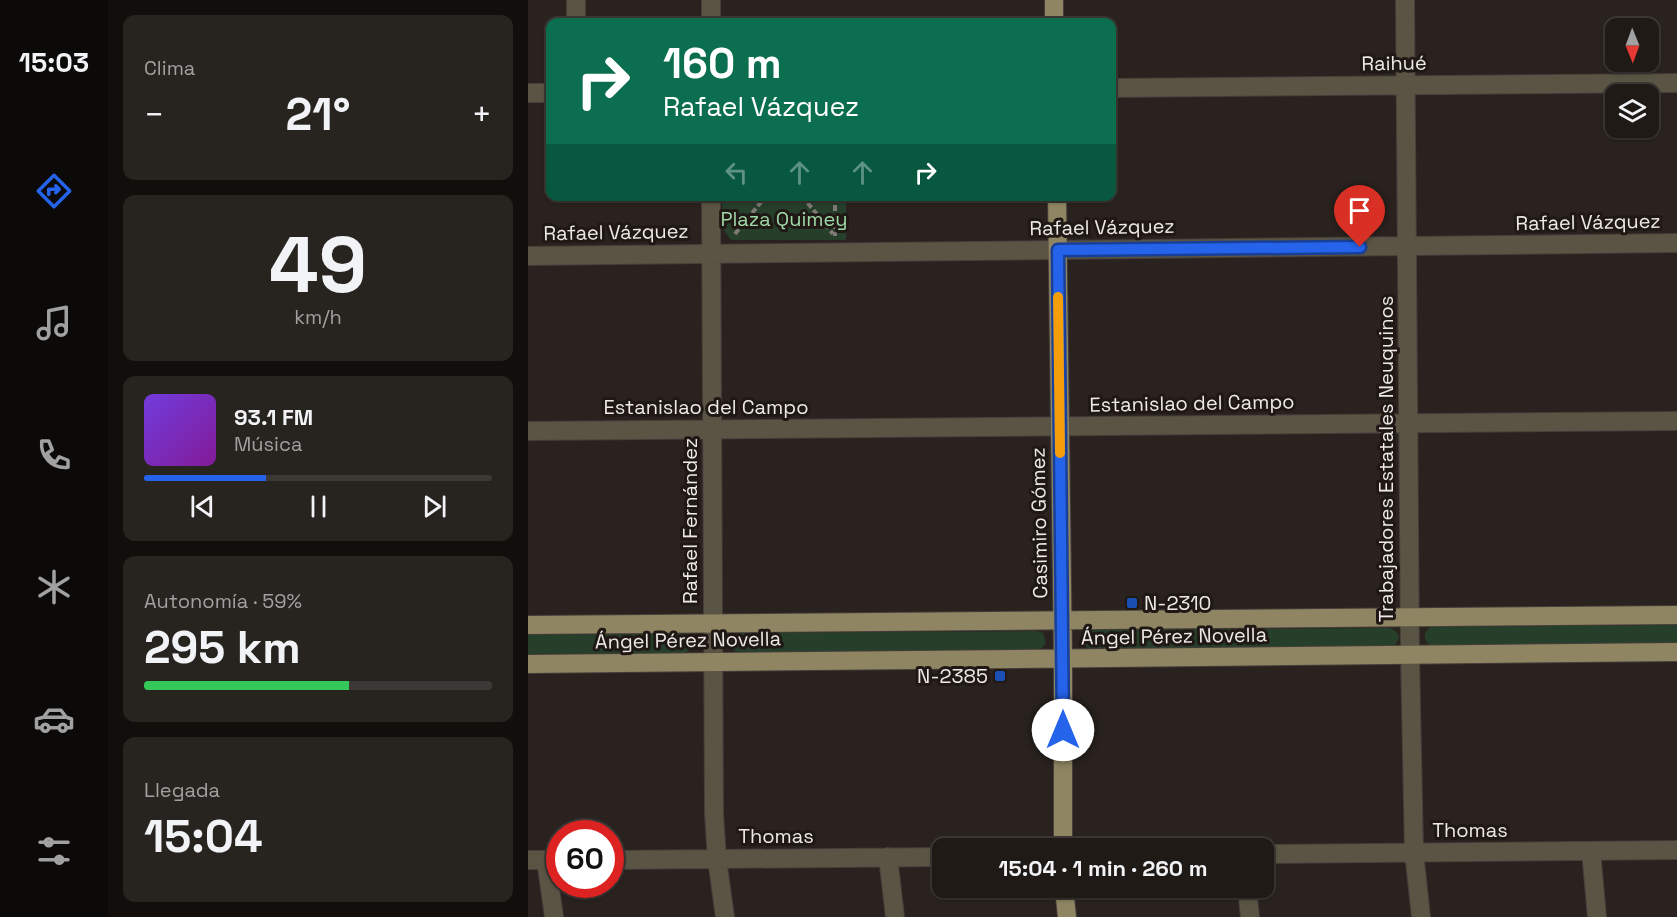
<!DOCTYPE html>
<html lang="es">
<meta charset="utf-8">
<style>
body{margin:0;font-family:"Space Grotesk",sans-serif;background:#27231f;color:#f1f3f6;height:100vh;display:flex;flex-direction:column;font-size:22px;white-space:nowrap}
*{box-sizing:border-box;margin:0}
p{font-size:20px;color:#a1a1a1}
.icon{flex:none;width:33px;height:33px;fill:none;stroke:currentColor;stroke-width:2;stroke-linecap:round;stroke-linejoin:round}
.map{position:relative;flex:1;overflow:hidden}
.sheet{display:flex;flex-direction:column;gap:15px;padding:15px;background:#110e0c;width:420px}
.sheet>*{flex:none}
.guide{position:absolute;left:18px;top:18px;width:570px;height:183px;border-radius:12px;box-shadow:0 2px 4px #0004,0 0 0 2px #3c3835;background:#0b6e4f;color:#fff;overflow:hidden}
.needle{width:39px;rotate:179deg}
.tools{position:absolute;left:1077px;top:18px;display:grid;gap:12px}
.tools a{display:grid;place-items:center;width:54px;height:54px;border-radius:12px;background:#1f1a16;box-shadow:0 2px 4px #0004,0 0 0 2px #3c3835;font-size:30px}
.speed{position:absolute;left:18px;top:820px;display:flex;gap:12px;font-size:30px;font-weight:700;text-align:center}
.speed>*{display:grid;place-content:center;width:78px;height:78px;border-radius:50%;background:#1f1a16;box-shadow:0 2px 4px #0004,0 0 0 2px #3c3835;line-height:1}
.speed .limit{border:9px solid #d22;background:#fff;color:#111}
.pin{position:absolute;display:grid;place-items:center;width:51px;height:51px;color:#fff;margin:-62px -26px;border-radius:50% 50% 50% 0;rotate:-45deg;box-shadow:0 0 6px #0007}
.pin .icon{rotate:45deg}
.me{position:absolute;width:66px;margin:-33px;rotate:0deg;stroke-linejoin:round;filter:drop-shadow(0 0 4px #0008)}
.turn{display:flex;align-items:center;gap:21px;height:126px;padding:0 18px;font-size:27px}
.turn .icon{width:78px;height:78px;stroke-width:2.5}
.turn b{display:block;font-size:42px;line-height:51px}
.lanes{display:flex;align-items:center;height:57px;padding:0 18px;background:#0003;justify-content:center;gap:30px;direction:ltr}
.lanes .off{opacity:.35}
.big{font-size:45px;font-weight:800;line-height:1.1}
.sheet .card{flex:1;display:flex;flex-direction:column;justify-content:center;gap:9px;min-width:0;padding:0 21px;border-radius:12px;background:#27231f}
.sheet .dial{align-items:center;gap:0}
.dial b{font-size:78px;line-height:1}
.song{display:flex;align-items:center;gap:18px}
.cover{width:72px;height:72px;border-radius:9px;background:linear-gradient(135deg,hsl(260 70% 55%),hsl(290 70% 35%))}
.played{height:6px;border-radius:3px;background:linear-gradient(90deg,#2563eb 35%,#3c3835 35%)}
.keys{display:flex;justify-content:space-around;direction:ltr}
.heat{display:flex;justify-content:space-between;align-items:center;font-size:33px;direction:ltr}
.charge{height:9px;border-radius:4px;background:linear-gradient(90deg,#34c759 59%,#3c3835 0)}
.trip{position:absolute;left:404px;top:838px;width:342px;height:60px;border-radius:12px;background:#1f1a16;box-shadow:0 2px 4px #0004,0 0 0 2px #3c3835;font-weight:800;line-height:60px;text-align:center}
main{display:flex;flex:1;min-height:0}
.dock{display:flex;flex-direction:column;width:108px;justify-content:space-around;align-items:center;background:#0c0a09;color:#a1a1a1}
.dock .icon{width:42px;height:42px}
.dock .current{color:#2563eb}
.dock b{font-size:27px;color:#f1f3f6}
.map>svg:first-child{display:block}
</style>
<main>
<nav class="dock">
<b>15:03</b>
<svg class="icon current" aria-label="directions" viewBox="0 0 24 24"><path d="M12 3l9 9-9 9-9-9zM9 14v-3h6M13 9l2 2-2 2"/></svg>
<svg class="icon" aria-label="music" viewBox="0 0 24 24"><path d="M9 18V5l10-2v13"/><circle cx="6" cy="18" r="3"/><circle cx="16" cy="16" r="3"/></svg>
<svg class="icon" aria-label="phone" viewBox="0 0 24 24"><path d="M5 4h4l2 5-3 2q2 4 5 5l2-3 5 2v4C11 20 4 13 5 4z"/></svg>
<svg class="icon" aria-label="climate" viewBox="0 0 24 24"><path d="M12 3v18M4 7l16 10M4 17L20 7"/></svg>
<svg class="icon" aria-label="car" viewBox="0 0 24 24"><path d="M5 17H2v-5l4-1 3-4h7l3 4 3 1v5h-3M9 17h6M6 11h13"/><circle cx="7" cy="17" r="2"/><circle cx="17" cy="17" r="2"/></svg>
<svg class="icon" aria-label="filters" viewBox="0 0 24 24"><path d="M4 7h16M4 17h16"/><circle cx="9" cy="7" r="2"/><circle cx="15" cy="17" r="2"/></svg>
</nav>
<section class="sheet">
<div class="card"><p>Clima</p>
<div class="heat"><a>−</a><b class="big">21°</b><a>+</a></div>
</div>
<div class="card dial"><b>49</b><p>km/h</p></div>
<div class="card">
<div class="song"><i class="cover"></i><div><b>93.1 FM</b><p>Música</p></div></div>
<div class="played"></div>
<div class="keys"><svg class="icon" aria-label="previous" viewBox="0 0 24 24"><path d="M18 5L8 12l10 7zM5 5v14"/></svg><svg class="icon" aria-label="pause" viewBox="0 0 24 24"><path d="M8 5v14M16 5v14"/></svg><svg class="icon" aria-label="next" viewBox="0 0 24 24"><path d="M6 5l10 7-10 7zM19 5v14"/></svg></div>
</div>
<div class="card"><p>Autonomía · 59%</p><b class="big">295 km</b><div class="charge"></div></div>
<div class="card"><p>Llegada</p><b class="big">15:04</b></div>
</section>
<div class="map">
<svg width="1149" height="917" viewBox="0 0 1149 917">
<rect width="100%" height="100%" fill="#29221e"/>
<path fill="#263f2a" d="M194 197H318V240H203L195 229Z
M1149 625V645L903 646C895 641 894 632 903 627Z
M862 628 868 631 871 637 868 644 863 647 563 649 555 645 553 639 555 634 563 630Z
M509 631 515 633 518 643 514 648 507 650 211 653 203 648 202 642 206 635 212 633Z
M155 634 161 637 164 643 163 649 157 653 0 654V635Z"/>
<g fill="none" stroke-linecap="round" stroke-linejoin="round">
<defs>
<path id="minor" d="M48 0V22
M183 0V22
M877 0 882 655 886 852 893 917
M584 88 1149 83
M0 93H22
M183 196 186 814 189 859 197 917
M0 256 1149 243
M0 431 1149 421
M1063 851 1069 917
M735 854 1149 850
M360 857 367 917
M0 860H32
M18 860 26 917
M82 860 414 857
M719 888 722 917"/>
<path id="major" d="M526 0V22
M529 196 535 659V849
M0 625 1149 615
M0 664 1149 652
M536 888 539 917"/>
</defs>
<use href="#minor" stroke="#453e3a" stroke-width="20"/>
<use href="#major" stroke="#453e3a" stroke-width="20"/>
<path stroke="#7f7975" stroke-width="4" stroke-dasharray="6 3" stroke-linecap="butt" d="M274 196 305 234
M307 196V236
M207 234 238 196"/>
<use href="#minor" stroke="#595444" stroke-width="18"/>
<use href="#major" stroke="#8f8562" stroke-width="18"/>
</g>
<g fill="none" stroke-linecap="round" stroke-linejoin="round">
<defs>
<path id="route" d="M535 730 530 250 832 247"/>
</defs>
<use href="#route" stroke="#184099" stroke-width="15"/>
<use href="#route" stroke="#2563eb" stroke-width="10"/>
<path stroke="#f59e0b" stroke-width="10" d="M530 297 532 453"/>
</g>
<g fill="#1a4fb4" stroke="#1f1814" stroke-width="2">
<rect x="598" y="597" width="12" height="12" rx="3"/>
<rect x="466" y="670" width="12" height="12" rx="3"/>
</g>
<g text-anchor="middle" stroke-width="6" stroke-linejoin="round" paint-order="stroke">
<g font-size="20" fill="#eee9e6" stroke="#1f1814">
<text transform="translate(866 63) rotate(-1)" y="7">Raihué</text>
<text transform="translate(1060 222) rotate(-1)" y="7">Rafael Vázquez</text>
<text transform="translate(574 227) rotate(-1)" y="7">Rafael Vázquez</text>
<text transform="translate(88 232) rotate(-1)" y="7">Rafael Vázquez</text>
<text transform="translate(664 403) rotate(-1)" y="7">Estanislao del Campo</text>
<text x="178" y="414">Estanislao del Campo</text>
<text transform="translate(858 459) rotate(-90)" y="7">Trabajadores Estatales Neuquinos</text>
<text transform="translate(162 521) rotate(-90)" y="7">Rafael Fernández</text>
<text transform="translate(511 523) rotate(-91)" y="7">Casimiro Gómez</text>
<text transform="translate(646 636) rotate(-1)" y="7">Ángel Pérez Novella</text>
<text transform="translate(160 640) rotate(-1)" y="7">Ángel Pérez Novella</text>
<text x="942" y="837">Thomas</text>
<text x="248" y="843">Thomas</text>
</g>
<g font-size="20" fill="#9fd8a7" stroke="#1f1814">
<text x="256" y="226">Plaza Quimey</text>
</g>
<g font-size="20" fill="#eee9e6" stroke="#1f1814" text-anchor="start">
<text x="616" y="610">N-2310</text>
<text x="460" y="683" text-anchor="end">N-2385</text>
</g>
</g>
</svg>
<div class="tools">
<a><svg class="needle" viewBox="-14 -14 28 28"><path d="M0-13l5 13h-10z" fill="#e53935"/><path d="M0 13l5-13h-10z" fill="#a1a1a1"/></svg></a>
<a><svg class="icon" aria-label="layers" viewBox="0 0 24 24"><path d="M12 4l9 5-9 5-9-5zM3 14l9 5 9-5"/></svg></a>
</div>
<div class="speed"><div class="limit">60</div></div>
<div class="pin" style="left:832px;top:247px;background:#d93025"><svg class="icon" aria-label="arrive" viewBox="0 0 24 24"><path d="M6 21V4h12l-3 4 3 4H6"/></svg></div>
<svg class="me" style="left:535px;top:730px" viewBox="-20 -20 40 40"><circle r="19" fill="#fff"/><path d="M0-13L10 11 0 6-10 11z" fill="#2563eb"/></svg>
<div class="trip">15:04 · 1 min · 260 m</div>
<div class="guide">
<div class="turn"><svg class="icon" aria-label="right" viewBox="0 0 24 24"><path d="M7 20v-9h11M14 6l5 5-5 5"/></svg><div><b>160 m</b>Rafael Vázquez</div></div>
<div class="lanes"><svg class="icon off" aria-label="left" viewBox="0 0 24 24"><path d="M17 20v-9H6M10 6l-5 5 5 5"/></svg><svg class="icon off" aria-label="ahead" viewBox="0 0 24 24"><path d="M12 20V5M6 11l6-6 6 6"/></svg><svg class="icon off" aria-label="ahead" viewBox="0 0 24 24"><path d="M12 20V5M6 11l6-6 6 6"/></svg><svg class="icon" aria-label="right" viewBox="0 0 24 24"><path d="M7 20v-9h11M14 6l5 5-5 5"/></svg></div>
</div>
</div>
</main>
